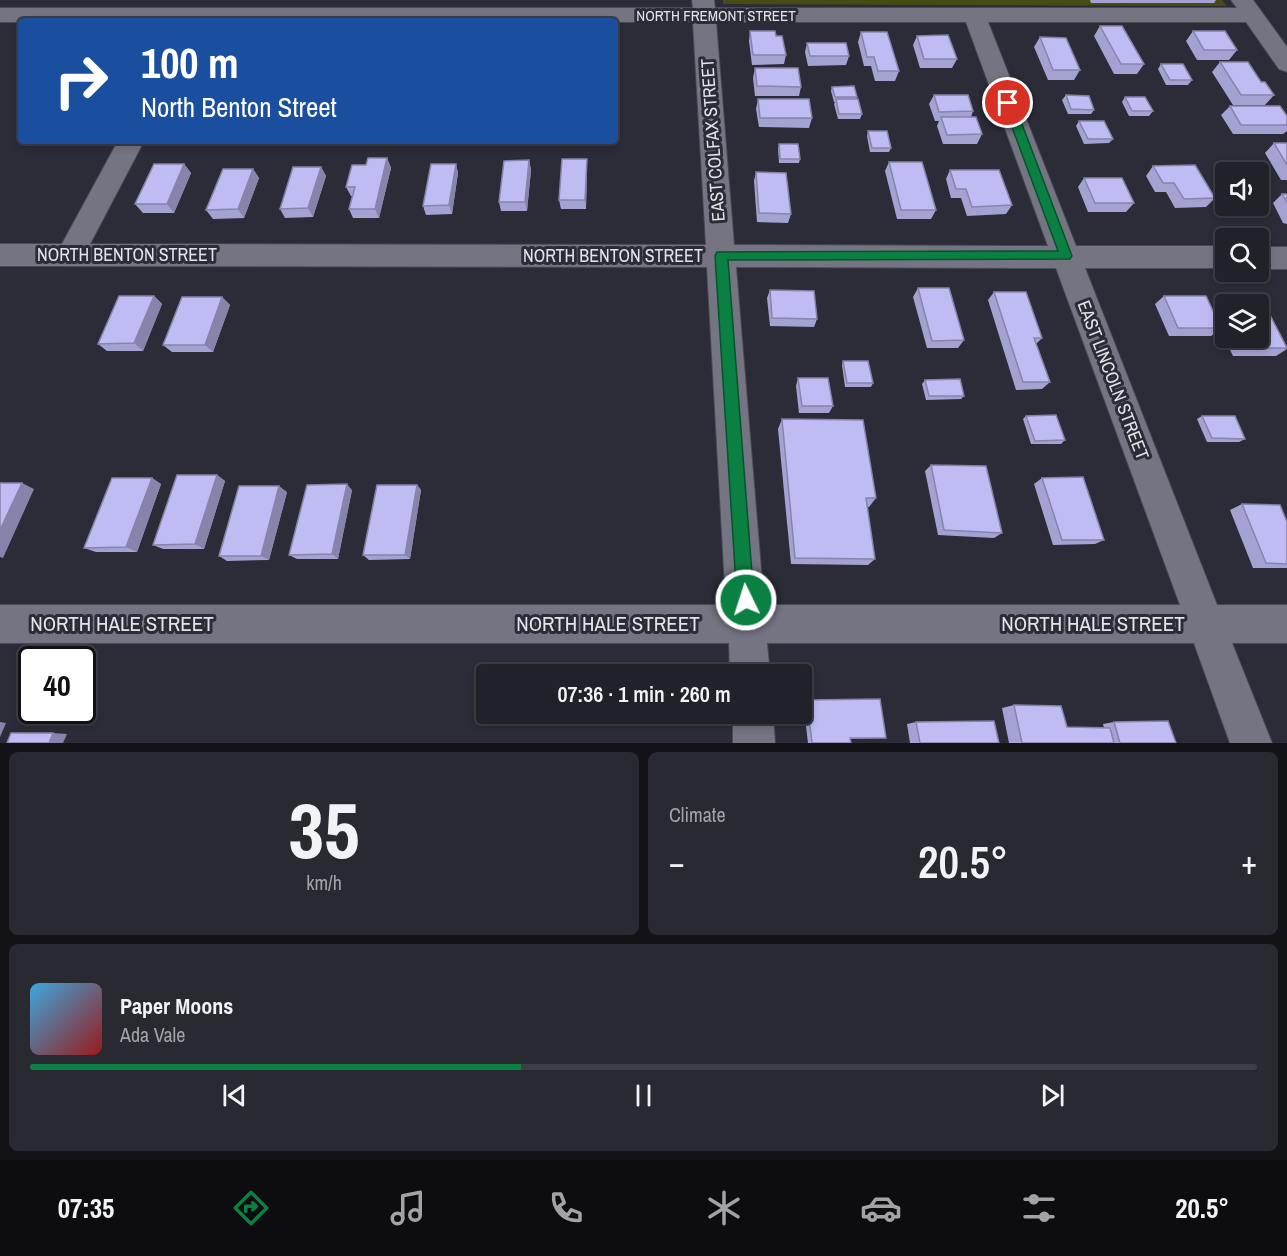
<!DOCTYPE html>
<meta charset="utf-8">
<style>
body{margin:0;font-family:"Archivo Narrow",sans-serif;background:#292932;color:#f1f3f6;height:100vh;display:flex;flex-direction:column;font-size:22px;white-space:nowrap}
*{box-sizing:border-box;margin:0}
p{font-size:20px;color:#a2a3a8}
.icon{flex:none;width:33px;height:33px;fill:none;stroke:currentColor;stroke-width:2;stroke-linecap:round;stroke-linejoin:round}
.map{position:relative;height:743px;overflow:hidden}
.sheet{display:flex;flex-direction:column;gap:9px;padding:9px;background:#121217;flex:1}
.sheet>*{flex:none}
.guide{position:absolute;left:18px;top:18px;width:600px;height:126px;border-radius:6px;box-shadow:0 3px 9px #0003,0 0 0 2px #3e3e47;background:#1a4fa0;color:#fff;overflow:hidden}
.controls{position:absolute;left:1215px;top:162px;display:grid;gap:12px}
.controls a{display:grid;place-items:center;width:54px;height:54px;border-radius:6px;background:#21212a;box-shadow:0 3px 9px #0003,0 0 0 2px #3e3e47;font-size:30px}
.speed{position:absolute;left:18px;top:646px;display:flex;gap:12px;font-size:30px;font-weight:700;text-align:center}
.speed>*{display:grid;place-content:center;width:78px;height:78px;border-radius:50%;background:#21212a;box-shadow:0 3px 9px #0003,0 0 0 2px #3e3e47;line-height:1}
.speed .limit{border:3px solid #111;border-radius:9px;background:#fff;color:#111}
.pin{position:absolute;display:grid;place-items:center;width:51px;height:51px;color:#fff;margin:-26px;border:3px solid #fff;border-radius:50%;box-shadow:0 2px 6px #0007}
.me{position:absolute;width:66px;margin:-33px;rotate:356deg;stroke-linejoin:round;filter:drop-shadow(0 0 4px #0008)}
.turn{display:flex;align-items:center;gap:21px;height:126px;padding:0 24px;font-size:27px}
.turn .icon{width:78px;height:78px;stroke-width:2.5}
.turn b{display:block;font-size:42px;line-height:51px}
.big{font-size:45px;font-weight:600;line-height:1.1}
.sheet .card{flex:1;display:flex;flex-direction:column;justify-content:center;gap:9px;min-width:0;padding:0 21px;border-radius:9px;background:#292932}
.sheet .dial{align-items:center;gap:0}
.dial b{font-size:78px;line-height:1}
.song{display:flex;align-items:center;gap:18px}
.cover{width:72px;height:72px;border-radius:9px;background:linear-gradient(135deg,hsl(200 70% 55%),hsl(0 70% 35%))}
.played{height:6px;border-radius:3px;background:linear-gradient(90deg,#0b8043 40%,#3e3e47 40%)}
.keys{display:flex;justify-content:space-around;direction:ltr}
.heat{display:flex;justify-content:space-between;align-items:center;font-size:33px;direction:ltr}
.sheet .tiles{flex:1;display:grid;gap:9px;grid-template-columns:1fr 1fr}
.card:last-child{grid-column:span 2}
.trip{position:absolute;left:476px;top:664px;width:336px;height:60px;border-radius:6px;background:#21212a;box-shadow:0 3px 9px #0003,0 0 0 2px #3e3e47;font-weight:600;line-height:60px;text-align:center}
.dock{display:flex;height:96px;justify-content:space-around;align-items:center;background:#0d0d11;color:#a2a3a8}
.dock .icon{width:42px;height:42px}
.dock .active{color:#0b8043}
.dock b{font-size:27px;color:#f1f3f6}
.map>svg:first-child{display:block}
</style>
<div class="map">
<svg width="1287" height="743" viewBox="0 0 1287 743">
<rect width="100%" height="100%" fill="#2c2c38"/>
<path fill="#494b14" d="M723 0H1222L1227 6 723 4Z"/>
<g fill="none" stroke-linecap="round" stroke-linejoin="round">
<defs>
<path id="minor" d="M692 0H714L715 8H1237L1231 0H1253L1287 47V72L1279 69 1246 22H988L1076 246H1226V268H1085L1217 605H1287V643H1232L1272 743H1230L1194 643H767L770 675H730L729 643H0V605H726L707 267 0 266V244H62L118 141H144L90 244 706 245 693 22H0V8H693ZM716 22H966L1048 246 734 245ZM736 267 1056 268 1180 605H764Z
M1258 247H1287V269H1258Z
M733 714H773L775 743H733Z"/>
</defs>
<use href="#minor" stroke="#4a4a54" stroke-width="2"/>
<use href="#minor" fill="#757483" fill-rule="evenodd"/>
</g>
<path fill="#a4a2d2" d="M1090 0H1216L1214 3H1091Z
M1100 26 1144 64 1137 74H1114L1094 36Z
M750 31 776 36 786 55 784 64 752 65 749 41Z
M1193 31 1237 50 1229 60H1197L1186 41Z
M861 32 899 71 895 81H875L871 66H864L858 42Z
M917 36 957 59 952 68H920L913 45Z
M1040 37 1080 70 1074 80H1048L1034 47Z
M807 43 849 56 846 65 808 66 805 52Z
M1220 62 1261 82 1274 95 1265 105H1233L1212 72Z
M1161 64 1192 80 1188 85H1166L1158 69Z
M755 68 801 87 799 96H755L753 78Z
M832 87 857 97 856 99 862 114 860 119H838L834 104 835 102H834L831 91Z
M934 95 973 111 971 117 982 134 977 144H943L937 126 939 121H935L929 104Z
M1066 95 1094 110 1091 114H1068L1062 100Z
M1125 97 1153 111 1149 116H1129L1122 102Z
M758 99 812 118 809 128 759 127 756 109Z
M1230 106 1287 116V131L1283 134H1233L1221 115Z
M1079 121 1113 139 1109 143 1084 144 1076 126Z
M868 131 891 148 889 152H870L867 136Z
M1274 143H1287V180H1281L1265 153Z
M779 144 800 159 799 163H779L778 149Z
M387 158 391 168 379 218H353L349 209 352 196H351L346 187 366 165Z
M529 160 531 170 527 211H501L499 202Z
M889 162 936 210 931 219H897L885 171Z
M184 164 191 173 174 213H143L135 204Z
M456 164 458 173 452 214 426 215 423 206Z
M1153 166 1215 198 1206 207 1175 208 1166 192H1155L1146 176Z
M321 167 326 176 313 217 285 218 280 209Z
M587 168 586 209H561L559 200Z
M253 169 259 178 244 218 213 219 206 210Z
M950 170 1012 205 1006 214 967 216 961 198H951L946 179Z
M756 172 791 214 788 223 757 222 754 181Z
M1084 178 1134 203 1126 212H1088L1078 187Z
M1222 186H1226V206H1255L1250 210 1227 209 1217 191Z
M1282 194H1287V224L1283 223 1273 203Z
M918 288 964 340 958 348H927L913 297Z
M770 290 817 319 814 327 770 326 767 298Z
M994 292 1042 338 1036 344 1050 382 1042 389 1016 390 988 300Z
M154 296 162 304 143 351H107L98 344Z
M1164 296 1218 322 1226 316V338H1258L1287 349 1276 356H1233L1220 329 1211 336H1169L1155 304Z
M222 297 230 305 213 352H172L163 345Z
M843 361 873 383 871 387H845L842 365Z
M798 378 833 406 829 413H799L796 386Z
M925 380 964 396 961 399 926 400 922 384Z
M1026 416 1065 440 1061 444H1031L1023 419Z
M1202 416 1245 439 1239 442H1207L1197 419Z
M782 419 876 498 869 507H867L875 559 868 565 791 564 778 429Z
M931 465 1002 533 994 538 938 535 925 471Z
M217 475 225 481 204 549H163L153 545Z
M152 478 161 484 137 552H96L84 548Z
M1042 478 1104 540 1095 544 1053 545 1034 484Z
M417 485 421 490 410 559 369 560 363 555Z
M352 490 338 559H297L289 555Z
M287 492 269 560 227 561 219 556Z
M1242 504 1287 522V568H1253L1230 510Z
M807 700 886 738 850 739 851 743H808L803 701Z
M1014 705 1067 727 1104 728 1103 724 1114 722 1176 743H1009L1002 708Z
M916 722 999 743H910L907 724Z"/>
<path fill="#8684ab" d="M387 158 391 168 379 218 375 209Z
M587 159V168L586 209 585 200Z
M529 160 531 170 527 211 525 202Z
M184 164 191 173 174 213 167 204Z
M456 164 458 173 452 214 449 205Z
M321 167 326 176 313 217 308 208Z
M253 169 259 178 244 218 238 209Z
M154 296 162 304 143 351 134 343Z
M222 297 230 305 213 352 205 345Z
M217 475 225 481 204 549 195 544Z
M152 478 161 484 137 552 126 547Z
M22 483 34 489 3 558 0 557V530Z
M347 484 352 490 338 559 332 554Z
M417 485 421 490 410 559 405 555Z
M279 486 287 492 269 560 261 556Z
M0 722 6 723 0 737Z
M53 733 67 734 63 743H49Z"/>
<path fill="#bfbcf4" stroke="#8684ab" stroke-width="1.5" d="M1100 26H1122L1144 64H1121Z
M750 31H775L776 36H782L786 55H753Z
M1193 31H1225L1237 50H1204Z
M861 32H887L899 71H878L874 57H867Z
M948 35 957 59H924L917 36Z
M1040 37 1066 38 1080 70H1053Z
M807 43H846L849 56H810Z
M1220 62H1248L1261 82H1265L1274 95H1241Z
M1161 64H1183L1192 80H1170Z
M755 68H798L801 87 757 86Z
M854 86 857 97H835L832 87Z
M934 95H968L973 111 939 112Z
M1066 95 1089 96 1094 110 1071 109Z
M1125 97H1145L1153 111H1132Z
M758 99H809L812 118H760Z
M836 99H858L862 114H839Z
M1230 106H1280L1287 116V125H1241Z
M941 117H976L982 134 947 135Z
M1079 121H1104L1113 139H1088Z
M868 131H887L891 148H872Z
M1274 143H1287V165Z
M779 144H798L800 159H780Z
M368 158H387L375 209H349L355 187H346L352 165H366Z
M562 159H587L585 200H559Z
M529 160 525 202H499L504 161Z
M889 162H922L936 210H901Z
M154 164H184L167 204H135Z
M431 164H456L449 205 423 206Z
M1195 165 1215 198 1184 199 1174 183H1163L1153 166Z
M293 167H321L308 208 280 209Z
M223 169H253L238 209 206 210Z
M950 170H999L1012 205 972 207 966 189H956Z
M756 172 786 173 791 214 759 213Z
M1084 178H1122L1134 203H1095Z
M1222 186H1226V193Z
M1282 194H1287V202Z
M918 288H949L964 340 932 341Z
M770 290 814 291 817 319 772 318Z
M994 292H1026L1042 338H1034L1050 382H1023Z
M119 296H154L134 343 98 344Z
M1164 296H1206L1221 328H1178Z
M182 297H222L205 345H163Z
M1258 315H1270L1287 348H1244L1238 338H1258Z
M843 361H868L873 383H847Z
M798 378H828L833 406H802Z
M960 379 964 396H929L925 380Z
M1056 415 1065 440 1035 441 1026 416Z
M1202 416H1235L1245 439 1212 438Z
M782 419 863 420 876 498H866L875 559 795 558Z
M931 465 986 466 1002 533 944 530Z
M177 475H217L195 544 153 545Z
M1083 477 1104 540H1062L1042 478Z
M112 478H152L126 547 84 548Z
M0 483H22L0 530Z
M347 484 332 554 289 555 307 485Z
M377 485H417L405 555H363Z
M239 486H279L261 556H219Z
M1242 504 1280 505 1287 522V564L1266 563Z
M880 699 886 738H850L851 743H812L807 700Z
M1014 705 1061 706 1067 727 1110 728 1114 743H1022Z
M994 721 999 743H920L916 722Z
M1168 721 1176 743H1120L1114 722Z
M11 733H53L49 743H7Z"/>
<path fill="#0b8043" stroke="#07532c" stroke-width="1.5" d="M1008 100 1014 103 1072 256 1070 259 728 260 754 600 751 606 746 608 740 606 737 600 715 256 717 252 1058 251 1003 103Z"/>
<g text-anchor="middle" stroke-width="6" stroke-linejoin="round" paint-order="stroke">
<g font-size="15" fill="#e2e2ea" stroke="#2c2c38">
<text x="716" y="21">NORTH FREMONT STREET</text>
</g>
<g font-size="18" fill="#e2e2ea" stroke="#2c2c38">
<text transform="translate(713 140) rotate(-94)" y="6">EAST COLFAX STREET</text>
<text x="127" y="261">NORTH BENTON STREET</text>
<text x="613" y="262">NORTH BENTON STREET</text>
<text transform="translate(1113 380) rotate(69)" y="6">EAST LINCOLN STREET</text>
</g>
<g font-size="21" fill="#e2e2ea" stroke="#2c2c38">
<text x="122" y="631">NORTH HALE STREET</text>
<text x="608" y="631">NORTH HALE STREET</text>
<text x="1093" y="631">NORTH HALE STREET</text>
</g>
</g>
</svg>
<div class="controls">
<a><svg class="icon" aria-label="sound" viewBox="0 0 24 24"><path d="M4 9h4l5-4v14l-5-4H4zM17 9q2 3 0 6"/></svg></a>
<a><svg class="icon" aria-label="search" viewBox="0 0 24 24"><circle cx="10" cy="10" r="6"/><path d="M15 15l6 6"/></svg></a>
<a><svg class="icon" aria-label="layers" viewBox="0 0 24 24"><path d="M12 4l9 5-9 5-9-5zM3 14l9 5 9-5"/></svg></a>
</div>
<div class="speed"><div class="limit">40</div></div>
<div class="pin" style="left:1008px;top:103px;background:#d93025"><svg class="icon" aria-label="arrive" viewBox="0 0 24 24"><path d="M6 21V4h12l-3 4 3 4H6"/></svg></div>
<svg class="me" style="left:746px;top:600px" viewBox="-20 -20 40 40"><circle r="17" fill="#0b8043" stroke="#fff" stroke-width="3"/><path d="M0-11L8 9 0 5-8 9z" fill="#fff"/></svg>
<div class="trip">07:36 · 1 min · 260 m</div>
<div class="guide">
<div class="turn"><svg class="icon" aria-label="right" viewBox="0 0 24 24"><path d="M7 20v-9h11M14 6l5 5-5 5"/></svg><div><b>100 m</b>North Benton Street</div></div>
</div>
</div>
<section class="sheet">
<div class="tiles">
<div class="card dial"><b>35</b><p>km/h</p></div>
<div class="card"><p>Climate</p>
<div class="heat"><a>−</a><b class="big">20.5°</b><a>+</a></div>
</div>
<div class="card">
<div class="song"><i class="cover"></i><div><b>Paper Moons</b><p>Ada Vale</p></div></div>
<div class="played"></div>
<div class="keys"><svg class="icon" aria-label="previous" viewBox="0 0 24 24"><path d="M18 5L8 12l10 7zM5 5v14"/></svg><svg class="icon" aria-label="pause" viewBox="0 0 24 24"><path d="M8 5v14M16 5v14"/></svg><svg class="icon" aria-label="next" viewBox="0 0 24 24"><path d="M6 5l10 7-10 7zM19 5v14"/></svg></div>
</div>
</div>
</section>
<nav class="dock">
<b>07:35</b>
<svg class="icon active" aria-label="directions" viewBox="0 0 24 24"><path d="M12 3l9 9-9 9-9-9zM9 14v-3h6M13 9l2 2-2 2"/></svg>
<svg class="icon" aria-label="music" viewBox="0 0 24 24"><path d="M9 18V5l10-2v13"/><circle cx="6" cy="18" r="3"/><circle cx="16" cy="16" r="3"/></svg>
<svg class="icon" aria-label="phone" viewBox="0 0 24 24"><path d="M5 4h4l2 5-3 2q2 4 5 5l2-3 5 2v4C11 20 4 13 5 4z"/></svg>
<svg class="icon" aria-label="climate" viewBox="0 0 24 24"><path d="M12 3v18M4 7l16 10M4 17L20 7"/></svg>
<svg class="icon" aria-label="car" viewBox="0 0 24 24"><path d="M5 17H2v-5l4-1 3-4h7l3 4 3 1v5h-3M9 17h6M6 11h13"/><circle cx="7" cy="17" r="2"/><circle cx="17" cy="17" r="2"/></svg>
<svg class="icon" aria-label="filters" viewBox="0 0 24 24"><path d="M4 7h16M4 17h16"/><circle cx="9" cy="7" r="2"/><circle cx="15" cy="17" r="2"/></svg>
<b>20.5°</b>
</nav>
